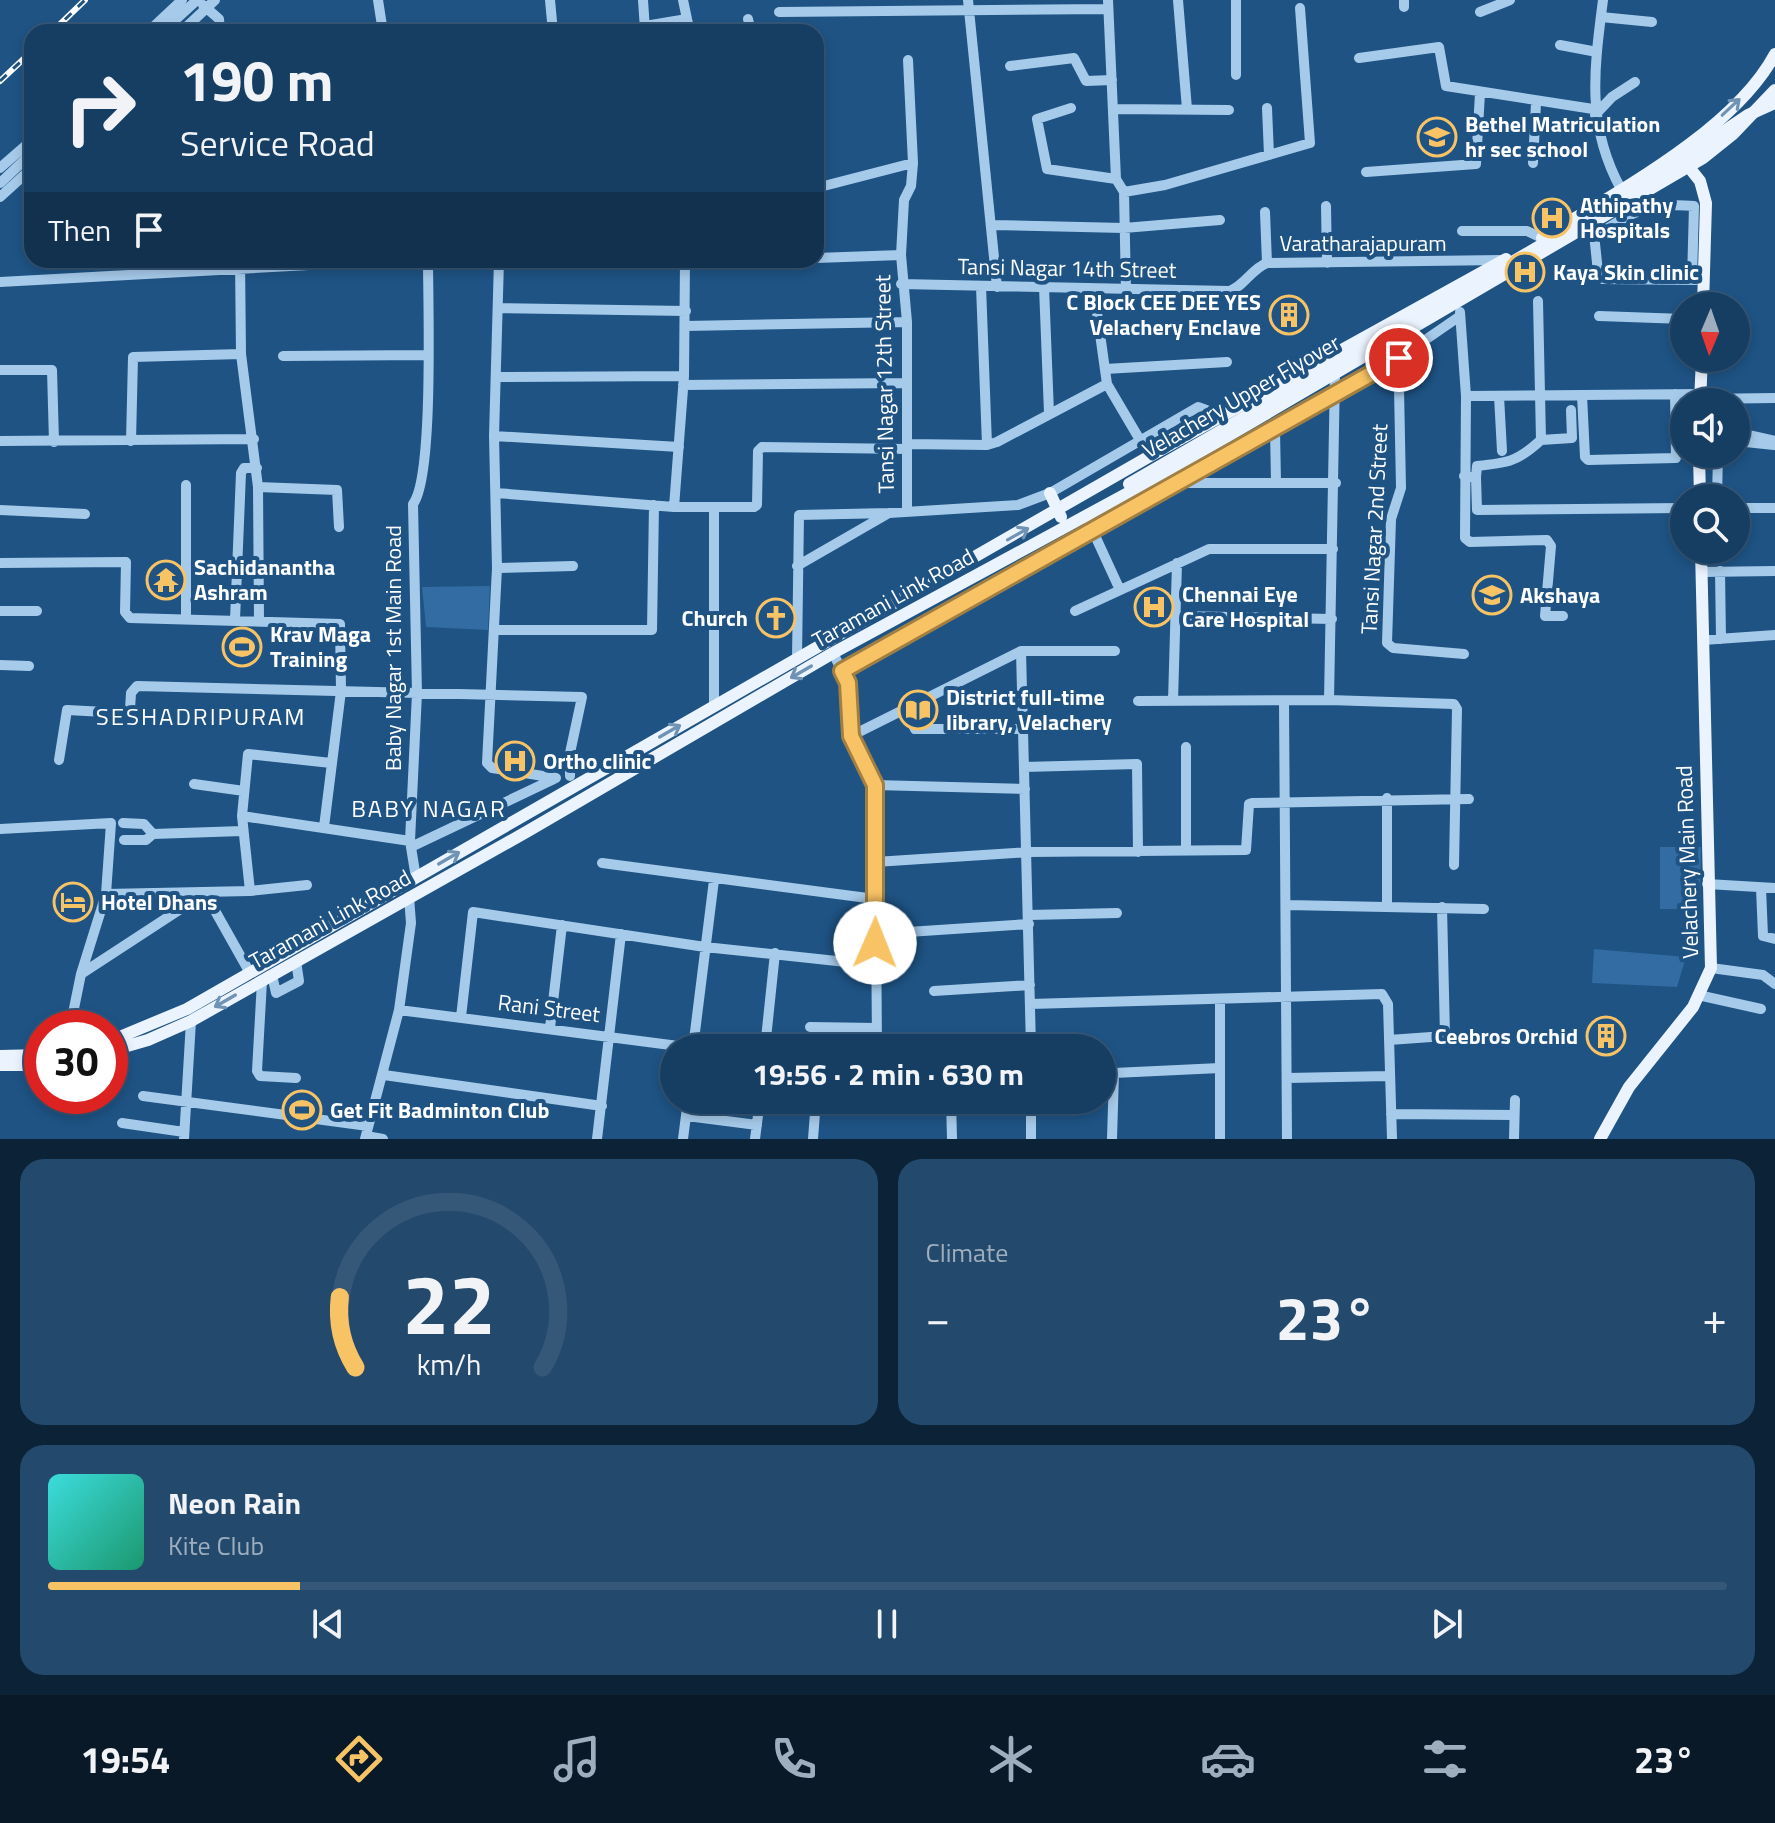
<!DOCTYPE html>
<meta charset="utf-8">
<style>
body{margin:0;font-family:"Titillium Web",sans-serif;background:#23496c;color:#f1f3f6;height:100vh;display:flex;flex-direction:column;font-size:30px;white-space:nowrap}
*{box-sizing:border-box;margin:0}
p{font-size:26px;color:#9eaebe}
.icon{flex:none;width:44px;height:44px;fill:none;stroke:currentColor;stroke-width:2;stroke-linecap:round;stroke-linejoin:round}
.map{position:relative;height:1139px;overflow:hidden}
.sheet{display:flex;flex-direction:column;gap:20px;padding:20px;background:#0c2236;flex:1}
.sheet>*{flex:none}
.hud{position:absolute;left:24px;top:24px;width:800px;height:244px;border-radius:24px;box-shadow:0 4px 12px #0003,0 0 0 2px #355778;background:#163e63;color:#f1f3f6;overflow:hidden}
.needle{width:52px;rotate:182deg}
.buttons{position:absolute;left:1670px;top:292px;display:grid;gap:16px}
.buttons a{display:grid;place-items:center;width:80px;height:80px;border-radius:50%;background:#163e63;box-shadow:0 4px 12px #0003,0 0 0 2px #355778;font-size:40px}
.speed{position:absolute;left:24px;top:1010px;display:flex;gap:16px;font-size:40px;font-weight:700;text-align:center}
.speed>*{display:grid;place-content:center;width:104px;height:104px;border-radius:50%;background:#163e63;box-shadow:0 4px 12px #0003,0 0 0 2px #355778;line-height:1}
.speed .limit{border:12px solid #d22;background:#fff;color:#111}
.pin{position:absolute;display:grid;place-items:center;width:68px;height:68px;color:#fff;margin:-34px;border:4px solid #fff;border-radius:50%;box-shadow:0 2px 8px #0007}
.me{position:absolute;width:88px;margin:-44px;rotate:1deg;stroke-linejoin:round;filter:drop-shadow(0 0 6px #0008)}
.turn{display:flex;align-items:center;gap:28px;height:168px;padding:0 24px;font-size:36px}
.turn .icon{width:104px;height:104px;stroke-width:2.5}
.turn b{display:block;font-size:56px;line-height:68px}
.then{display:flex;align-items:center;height:76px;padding:0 24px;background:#0003;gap:16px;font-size:30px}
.big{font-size:60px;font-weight:700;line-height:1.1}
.sheet .tile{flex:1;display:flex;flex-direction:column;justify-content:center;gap:12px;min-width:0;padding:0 28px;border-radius:24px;background:#23496c}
.sheet .dial{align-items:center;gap:0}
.dial svg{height:208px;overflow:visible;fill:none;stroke:#355778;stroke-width:7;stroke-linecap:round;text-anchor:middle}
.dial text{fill:#f1f3f6;stroke:none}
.song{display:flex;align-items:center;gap:24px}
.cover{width:96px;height:96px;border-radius:12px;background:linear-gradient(135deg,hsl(180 70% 55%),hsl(160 70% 35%))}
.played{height:8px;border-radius:4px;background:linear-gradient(90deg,#f8c365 15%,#355778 15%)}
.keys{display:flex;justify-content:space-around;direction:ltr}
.heat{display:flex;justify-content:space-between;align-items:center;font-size:44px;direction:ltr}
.sheet .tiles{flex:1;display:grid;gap:20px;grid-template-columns:1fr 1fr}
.tile:last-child{grid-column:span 2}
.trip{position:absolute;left:660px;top:1034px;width:456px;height:80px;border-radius:40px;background:#163e63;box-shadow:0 4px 12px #0003,0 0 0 2px #355778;font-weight:700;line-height:80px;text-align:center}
.tabs{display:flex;height:128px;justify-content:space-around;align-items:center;background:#091928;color:#9eaebe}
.tabs .icon{width:56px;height:56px}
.tabs .current{color:#f8c365}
.tabs b{font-size:36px;color:#f1f3f6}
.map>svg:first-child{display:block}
</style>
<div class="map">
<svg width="1775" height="1139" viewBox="0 0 1775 1139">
<rect width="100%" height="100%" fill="#1e5384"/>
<path fill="#326ca2" d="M490 586 488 630 426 627 422 587Z
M1660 847H1701L1700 909H1660Z
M1594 949 1686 957 1677 987 1592 983Z"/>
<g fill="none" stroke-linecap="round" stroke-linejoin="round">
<path stroke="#a6caea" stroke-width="10" d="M378 0 383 32
M550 0 553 32
M643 0 645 30
M968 0 997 287
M1108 0 1116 179 1124 192 1126 291
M1178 0 1187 109
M1603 0C1594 70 1586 125 1621 189
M203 5 219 19 220 32
M1404 7V0
M779 12 1108 9
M1480 12 1510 0
M1601 17 1652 22
M687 19 690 32
M748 19 751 32
M645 26 687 19 683 0
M148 32 182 0
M162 32 197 0
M181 32 215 0
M1560 45 1597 52
M1359 58 1439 47 1446 86 1593 109
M1010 66 1074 58 1086 81 1112 80
M1236 75V0
M1071 108 1037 119 1047 169 1116 179
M1267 108 1269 155
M1113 109 1229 110
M1595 115 1612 97 1635 82
M1533 163 1536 103
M0 168 32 140
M1366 172 1476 164 1480 93
M0 183 32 153
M816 188 913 163
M1124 192 1165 185 1310 143 1300 8
M0 197 32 168
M1326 206 1327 263
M1265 212 1267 263
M992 225 1124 228 1220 220
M1462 231H1527L1542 238
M1594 234 1598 272 1602 279 1696 280
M1595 237C1631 211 1650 202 1694 206L1692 280
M816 258 901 255
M240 260 241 354 258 487 259 620
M499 260 494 436 497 568 487 763 492 768 556 778
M685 263 771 260
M0 282 402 260
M901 284 1229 291C1244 287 1251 269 1267 263L1502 260
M981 286 987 445
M1044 287 1049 413
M1094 291 1107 384 1140 440
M498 308 686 311
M1460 312 1466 396 1465 538 1470 542 1547 540 1551 546 1545 616H1563
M1599 316 1684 319
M685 326 907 322
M1398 339 1401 488 1391 519 1387 643 1393 648 1464 654
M283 356 427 355
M1105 369 1227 362
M0 370H52L54 442
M496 377 684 376
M683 385 907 383
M1582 395 1585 457 1588 460 1676 458 1675 394
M1466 396 1701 394
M1499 396 1502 451
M1700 399 1775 398
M1275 430 1276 482
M1736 432 1775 441
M494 436 679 447
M1541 440 1572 438 1571 410
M0 441 254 439
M131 441 133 357 241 354
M1736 441 1774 445
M907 444 987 445 997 442 1107 384
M1464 476 1476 477 1477 510 1684 508
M1476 477 1477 466C1507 463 1517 462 1541 440L1538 301
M1182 483H1336
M258 487 337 490 339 527
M496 493 674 507H754L757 505 758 451 762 447 907 449
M1717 498 1718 454
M674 507 684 376 685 260
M714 507V706
M1736 508H1775
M0 510 85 514
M907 511V322L901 255 904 200 911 186 913 163 908 60
M1086 516 1120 590
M0 563 126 562 125 612 130 618 340 624 341 691 324 827
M797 566 889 513 1018 505 1050 493 1198 407 1209 411
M497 568 573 566
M1720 571 1721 639
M1702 572 1775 571
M0 611H37
M1075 611 1209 549H1333
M1176 616 1332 619
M186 619V485
M235 620 241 473 244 468H257
M494 630H652L654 505
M1703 640 1775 635
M1021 651 1031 1048
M833 653 848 683 851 736 875 785 877 1048
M797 658 799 515 889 513
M0 665 29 666
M842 671 1275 430 1399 358 1460 316
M1329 700 1335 374
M1138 701 1329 700 1454 704 1457 709 1454 865
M1173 701 1177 563
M1284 702 1287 1139
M906 710 915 729H1022
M851 736 1021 651H1115
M1186 747V851
M59 760 67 710 124 713 130 709 131 693 137 686 582 697 570 753V776
M1024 767 1137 764 1138 852
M194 784 244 791
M875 785 1025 789
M1387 798V907
M242 816 410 841
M123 823 144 824 153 834
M0 829 111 823 106 894
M124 840H146L153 834 242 831
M411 847 554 779
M875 862 1028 852 1246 850 1249 804 1252 803 1469 799
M602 863 875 899
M416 878 410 841 417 693 413 504C434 477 428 303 428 260
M1707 884 1775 888
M1761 888 1763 936 1775 939
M250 891 242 816 248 754 331 763
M1287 905 1484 909
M1029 915 1117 913
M908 932 1029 924
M1711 968 1763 975 1775 984
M81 974 205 893 250 973
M272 975 276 993 299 981 296 961
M262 981 257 1071 260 1076 296 1078
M934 991 1030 985
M1698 995 1761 1009
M1030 1004 1382 994 1388 1004 1392 1139
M399 1010 694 1048
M461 1017 473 912 705 947 874 965
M810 1027 876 1028
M70 1028 81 974 106 894 250 891 307 885
M550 1028 562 925
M1389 1040 1445 1036 1442 907
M693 1048 714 880
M765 1048 775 953
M384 1075 602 1106
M1287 1078 1389 1076
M143 1096 368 1126
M951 1100 952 1139
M1031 1100V1139
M1391 1114 1514 1115
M687 1116 757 1125
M122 1123 184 1132
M366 1136 383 1139
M184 1139 191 1021
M365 1139 399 1010 411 923 409 897
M597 1139 621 934
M683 1139 688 1100
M755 1139 760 1100
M813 1139 816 1100
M1112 1139 1114 1073 1220 1068
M1220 1139V999
M1514 1139 1515 1100"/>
<path stroke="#eaf3fe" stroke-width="12" d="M1684 161 1700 181 1706 203 1703 306
M1542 238C1615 193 1734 131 1775 54
M1700 402 1702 358
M1699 454 1700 498
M1050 493 1061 517
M110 1041 187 1009 1150 456 1506 259
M110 1051 148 1040 191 1021 528 831 833 653 1163 474 1703 158 1733 134 1775 90
M0 1056 42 1055
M0 1065H42
M1600 1139 1629 1087 1693 1007 1711 968 1701 550"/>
<defs>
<path id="rail" d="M52 32 85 0
M0 81 32 51"/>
</defs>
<use href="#rail" stroke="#fff" stroke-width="6"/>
<use href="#rail" stroke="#1e5384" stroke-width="3" stroke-dasharray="9" stroke-linecap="butt"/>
<path stroke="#eaf3fe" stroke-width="12" d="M1129 484 1514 261 1650 181 1748 115 1775 103"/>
</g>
<defs><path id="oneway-shaft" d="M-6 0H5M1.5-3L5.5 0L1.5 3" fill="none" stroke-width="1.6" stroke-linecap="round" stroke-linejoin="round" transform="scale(2)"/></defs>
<g stroke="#7093b5">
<use href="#oneway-shaft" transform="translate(1731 107) rotate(-43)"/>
<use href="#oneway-shaft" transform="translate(1018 534) rotate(-29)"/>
<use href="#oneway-shaft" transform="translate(801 672) rotate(150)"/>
<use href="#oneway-shaft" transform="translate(670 731) rotate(-30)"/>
<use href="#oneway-shaft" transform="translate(449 858) rotate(-30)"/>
<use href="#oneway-shaft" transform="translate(225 1001) rotate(150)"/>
</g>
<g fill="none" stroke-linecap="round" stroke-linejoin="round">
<defs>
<path id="route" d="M875 943V785L851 736 848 683 842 671 1399 358"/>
</defs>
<use href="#route" stroke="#a17f42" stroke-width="20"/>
<use href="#route" stroke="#f8c365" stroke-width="14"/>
</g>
<defs>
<symbol id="school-ring" viewBox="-11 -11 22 22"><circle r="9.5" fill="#1e5384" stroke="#f8c365" stroke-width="1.5"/><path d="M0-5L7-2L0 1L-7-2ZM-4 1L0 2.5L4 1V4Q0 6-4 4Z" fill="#f8c365"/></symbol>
<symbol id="hospital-ring" viewBox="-11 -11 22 22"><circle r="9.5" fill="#1e5384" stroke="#f8c365" stroke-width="1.5"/><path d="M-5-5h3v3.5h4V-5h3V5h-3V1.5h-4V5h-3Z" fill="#f8c365"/></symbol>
<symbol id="building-ring" viewBox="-11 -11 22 22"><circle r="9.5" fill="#1e5384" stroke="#f8c365" stroke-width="1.5"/><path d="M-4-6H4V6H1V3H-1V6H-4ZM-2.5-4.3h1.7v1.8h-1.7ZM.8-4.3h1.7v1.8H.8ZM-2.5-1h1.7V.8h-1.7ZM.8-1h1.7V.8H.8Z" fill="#f8c365"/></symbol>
<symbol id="temple-ring" viewBox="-11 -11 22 22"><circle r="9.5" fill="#1e5384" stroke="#f8c365" stroke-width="1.5"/><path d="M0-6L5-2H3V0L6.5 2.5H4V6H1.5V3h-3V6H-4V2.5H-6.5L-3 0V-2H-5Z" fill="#f8c365"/></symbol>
<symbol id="church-ring" viewBox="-11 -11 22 22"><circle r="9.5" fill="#1e5384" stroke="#f8c365" stroke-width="1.5"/><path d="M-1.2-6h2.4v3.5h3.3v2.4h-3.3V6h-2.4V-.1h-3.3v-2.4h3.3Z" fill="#f8c365"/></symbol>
<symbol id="stadium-ring" viewBox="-11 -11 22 22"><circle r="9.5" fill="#1e5384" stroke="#f8c365" stroke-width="1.5"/><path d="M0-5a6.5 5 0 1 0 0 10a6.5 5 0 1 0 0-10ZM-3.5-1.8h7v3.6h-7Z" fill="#f8c365"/></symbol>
<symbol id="library-ring" viewBox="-11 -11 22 22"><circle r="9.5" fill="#1e5384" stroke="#f8c365" stroke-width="1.5"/><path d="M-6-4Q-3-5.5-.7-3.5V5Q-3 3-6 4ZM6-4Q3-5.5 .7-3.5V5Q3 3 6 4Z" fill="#f8c365"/></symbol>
<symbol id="hotel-ring" viewBox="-11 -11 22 22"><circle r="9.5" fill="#1e5384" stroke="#f8c365" stroke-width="1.5"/><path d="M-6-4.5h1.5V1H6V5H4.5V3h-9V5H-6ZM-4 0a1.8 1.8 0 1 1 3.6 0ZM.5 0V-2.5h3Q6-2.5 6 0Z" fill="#f8c365"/></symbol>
</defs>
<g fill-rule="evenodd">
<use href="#school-ring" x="1415" y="115" width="44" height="44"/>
<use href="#hospital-ring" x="1530" y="196" width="44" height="44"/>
<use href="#hospital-ring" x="1503" y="250" width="44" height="44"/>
<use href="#building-ring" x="1267" y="293" width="44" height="44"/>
<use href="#temple-ring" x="144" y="558" width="44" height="44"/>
<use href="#school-ring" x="1470" y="573" width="44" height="44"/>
<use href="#hospital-ring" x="1132" y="585" width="44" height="44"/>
<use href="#church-ring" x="754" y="596" width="44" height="44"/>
<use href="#stadium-ring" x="220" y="625" width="44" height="44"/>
<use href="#library-ring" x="896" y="688" width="44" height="44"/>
<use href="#hospital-ring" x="493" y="739" width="44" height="44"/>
<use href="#hotel-ring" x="51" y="880" width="44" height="44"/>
<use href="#building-ring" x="1584" y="1014" width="44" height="44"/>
<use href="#stadium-ring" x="280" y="1088" width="44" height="44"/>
</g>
<g text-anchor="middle" stroke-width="8" stroke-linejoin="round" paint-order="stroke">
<g font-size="22" font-weight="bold" fill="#fff" stroke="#1e5384" text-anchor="start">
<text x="1465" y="132">Bethel Matriculation<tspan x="1465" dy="25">hr sec school</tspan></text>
<text x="1580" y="213">Athipathy<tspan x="1580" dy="25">Hospitals</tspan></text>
<text x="1553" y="280">Kaya Skin clinic</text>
<text x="1261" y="310" text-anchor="end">C Block CEE DEE YES<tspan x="1261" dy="25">Velachery Enclave</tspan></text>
<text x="194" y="575">Sachidanantha<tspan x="194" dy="25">Ashram</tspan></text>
<text x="1182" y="602">Chennai Eye<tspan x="1182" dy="25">Care Hospital</tspan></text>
<text x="1520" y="603">Akshaya</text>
<text x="748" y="626" text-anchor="end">Church</text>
<text x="270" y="642">Krav Maga<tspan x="270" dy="25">Training</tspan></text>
<text x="946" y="705">District full-time<tspan x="946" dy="25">library, Velachery</tspan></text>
<text x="543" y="769">Ortho clinic</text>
<text x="101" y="910">Hotel Dhans</text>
<text x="1578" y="1044" text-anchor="end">Ceebros Orchid</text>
<text x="330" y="1118">Get Fit Badminton Club</text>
</g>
<g font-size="22" fill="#fff" stroke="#1e5384">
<text x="1363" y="251">Varatharajapuram</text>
<text transform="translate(1067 268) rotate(1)" y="8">Tansi Nagar 14th Street</text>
<text transform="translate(884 384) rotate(-91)" y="8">Tansi Nagar 12th Street</text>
<text transform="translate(1241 396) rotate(-30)" y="8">Velachery Upper Flyover</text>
<text transform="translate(1374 529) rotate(-87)" y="8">Tansi Nagar 2nd Street</text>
<text transform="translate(893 598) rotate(-29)" y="8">Taramani Link Road</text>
<text transform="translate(393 648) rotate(-90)" y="8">Baby Nagar 1st Main Road</text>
<text transform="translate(1687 862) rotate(-92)" y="8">Velachery Main Road</text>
<text transform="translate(330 919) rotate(-29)" y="8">Taramani Link Road</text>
<text transform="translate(549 1008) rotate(7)" y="8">Rani Street</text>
</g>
<g font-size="24" letter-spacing="2" fill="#fff" stroke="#1e5384">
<text x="201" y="725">SESHADRIPURAM</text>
<text x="429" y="817">BABY NAGAR</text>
</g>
</g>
</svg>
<div class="buttons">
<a><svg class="needle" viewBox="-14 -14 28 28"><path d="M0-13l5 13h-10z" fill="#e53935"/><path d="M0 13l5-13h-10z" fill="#9eaebe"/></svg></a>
<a><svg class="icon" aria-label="sound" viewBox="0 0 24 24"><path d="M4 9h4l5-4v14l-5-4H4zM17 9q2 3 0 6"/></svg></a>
<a><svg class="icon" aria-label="search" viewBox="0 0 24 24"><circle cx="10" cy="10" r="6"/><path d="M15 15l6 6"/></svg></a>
</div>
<div class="speed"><div class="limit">30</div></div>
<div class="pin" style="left:1399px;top:358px;background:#d93025"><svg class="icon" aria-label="arrive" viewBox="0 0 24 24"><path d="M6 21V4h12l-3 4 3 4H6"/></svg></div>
<svg class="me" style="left:875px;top:943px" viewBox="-20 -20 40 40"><circle r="19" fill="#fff"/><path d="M0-13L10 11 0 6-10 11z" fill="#f8c365"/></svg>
<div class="trip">19:56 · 2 min · 630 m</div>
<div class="hud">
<div class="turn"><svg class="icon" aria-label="right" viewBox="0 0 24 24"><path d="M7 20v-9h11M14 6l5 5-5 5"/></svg><div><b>190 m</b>Service Road</div></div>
<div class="then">Then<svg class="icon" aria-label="arrive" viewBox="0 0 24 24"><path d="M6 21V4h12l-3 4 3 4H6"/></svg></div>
</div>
</div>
<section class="sheet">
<div class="tiles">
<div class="tile dial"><svg viewBox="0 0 100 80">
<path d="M14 69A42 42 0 1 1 86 69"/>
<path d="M14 69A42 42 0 0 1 8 42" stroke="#f8c365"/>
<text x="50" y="56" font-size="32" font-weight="700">22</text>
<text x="50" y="72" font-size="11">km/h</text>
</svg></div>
<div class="tile"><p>Climate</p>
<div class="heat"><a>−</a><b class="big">23°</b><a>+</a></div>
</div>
<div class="tile">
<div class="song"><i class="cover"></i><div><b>Neon Rain</b><p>Kite Club</p></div></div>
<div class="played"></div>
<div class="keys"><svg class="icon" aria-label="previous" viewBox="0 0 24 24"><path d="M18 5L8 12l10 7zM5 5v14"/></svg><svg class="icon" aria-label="pause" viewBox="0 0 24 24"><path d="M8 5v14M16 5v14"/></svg><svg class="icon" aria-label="next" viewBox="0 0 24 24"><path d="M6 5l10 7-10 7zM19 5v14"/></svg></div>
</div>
</div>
</section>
<nav class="tabs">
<b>19:54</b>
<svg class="icon current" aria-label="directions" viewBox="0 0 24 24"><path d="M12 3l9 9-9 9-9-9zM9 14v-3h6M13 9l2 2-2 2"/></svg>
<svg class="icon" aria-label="music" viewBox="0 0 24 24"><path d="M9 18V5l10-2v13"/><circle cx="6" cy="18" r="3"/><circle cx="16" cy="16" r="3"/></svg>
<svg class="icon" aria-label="phone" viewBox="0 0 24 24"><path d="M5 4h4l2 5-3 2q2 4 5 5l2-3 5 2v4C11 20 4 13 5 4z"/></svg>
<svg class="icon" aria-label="climate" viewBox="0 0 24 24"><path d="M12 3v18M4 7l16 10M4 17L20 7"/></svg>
<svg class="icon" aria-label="car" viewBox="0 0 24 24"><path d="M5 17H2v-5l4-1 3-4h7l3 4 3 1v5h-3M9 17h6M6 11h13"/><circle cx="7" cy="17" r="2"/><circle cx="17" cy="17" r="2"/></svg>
<svg class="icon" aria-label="filters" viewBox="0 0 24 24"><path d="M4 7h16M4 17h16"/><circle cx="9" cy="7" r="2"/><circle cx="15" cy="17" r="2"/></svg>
<b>23°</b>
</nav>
